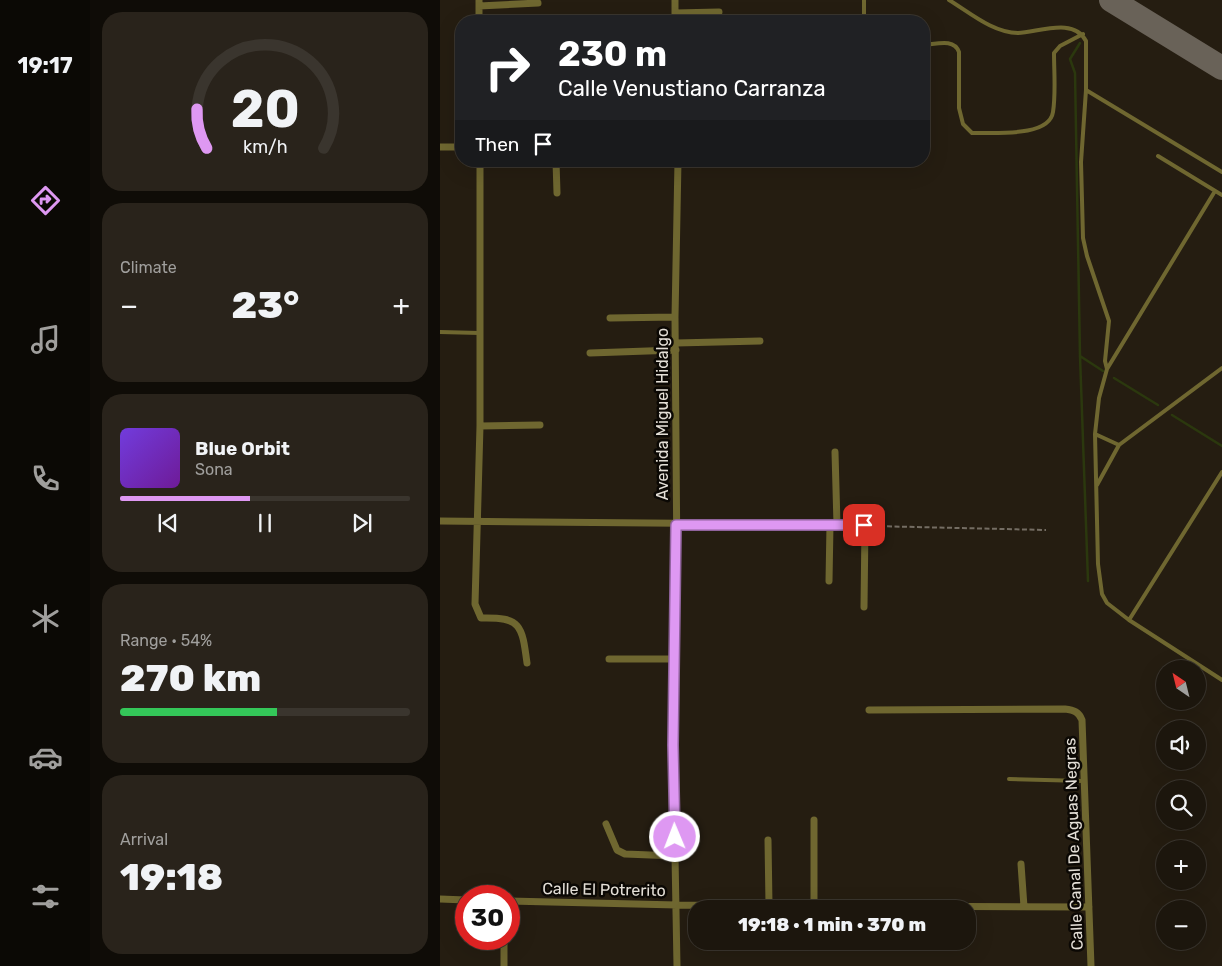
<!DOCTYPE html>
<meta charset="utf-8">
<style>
body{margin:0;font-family:Rubik,sans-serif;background:#29231b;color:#f1f3f6;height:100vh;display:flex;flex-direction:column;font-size:19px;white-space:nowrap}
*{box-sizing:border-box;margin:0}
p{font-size:16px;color:#a09f9d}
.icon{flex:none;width:28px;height:28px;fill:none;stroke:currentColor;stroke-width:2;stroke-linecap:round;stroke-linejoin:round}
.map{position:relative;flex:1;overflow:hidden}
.details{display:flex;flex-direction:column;gap:12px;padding:12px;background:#0f0c07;width:350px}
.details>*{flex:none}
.top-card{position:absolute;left:15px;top:15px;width:475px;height:152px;border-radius:20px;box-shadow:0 5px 20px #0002,0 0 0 1px #3a352e;background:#202124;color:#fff;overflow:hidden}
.needle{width:32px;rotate:325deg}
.buttons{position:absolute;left:716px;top:660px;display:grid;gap:10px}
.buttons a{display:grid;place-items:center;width:50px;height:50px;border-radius:50%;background:#1c160d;box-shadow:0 5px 20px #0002,0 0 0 1px #3a352e;font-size:25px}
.speed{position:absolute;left:15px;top:885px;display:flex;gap:10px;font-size:25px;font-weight:700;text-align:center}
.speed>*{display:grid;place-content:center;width:65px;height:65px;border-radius:50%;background:#1c160d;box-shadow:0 5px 20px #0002,0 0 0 1px #3a352e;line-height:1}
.speed .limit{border:8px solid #d22;background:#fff;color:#111}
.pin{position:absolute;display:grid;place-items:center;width:42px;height:42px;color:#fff;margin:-21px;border-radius:10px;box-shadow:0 2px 8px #0006}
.me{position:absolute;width:55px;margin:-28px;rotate:359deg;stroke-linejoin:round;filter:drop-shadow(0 0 4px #0008)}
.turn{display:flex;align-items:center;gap:18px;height:105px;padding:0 20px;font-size:22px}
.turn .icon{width:65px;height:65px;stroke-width:2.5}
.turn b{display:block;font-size:35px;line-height:42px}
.then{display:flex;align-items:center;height:48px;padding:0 20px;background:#0003;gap:10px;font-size:19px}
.big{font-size:38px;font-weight:800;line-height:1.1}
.details .tile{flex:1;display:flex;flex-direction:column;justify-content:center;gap:8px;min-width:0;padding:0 18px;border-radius:20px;background:#29231b}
.details .dial{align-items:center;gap:0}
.dial svg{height:130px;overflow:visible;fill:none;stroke:#3a352e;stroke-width:7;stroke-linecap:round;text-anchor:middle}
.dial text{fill:#f1f3f6;stroke:none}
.song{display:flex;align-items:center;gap:15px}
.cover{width:60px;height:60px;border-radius:8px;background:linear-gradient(135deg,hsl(260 70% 55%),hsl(280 70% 35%))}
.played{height:5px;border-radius:2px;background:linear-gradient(90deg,#de98f2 45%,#3a352e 45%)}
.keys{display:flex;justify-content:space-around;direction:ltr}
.heat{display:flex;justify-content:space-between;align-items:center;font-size:28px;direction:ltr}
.charge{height:8px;border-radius:4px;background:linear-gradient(90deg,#34c759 54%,#3a352e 0)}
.trip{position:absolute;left:248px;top:900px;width:288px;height:50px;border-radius:20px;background:#1c160d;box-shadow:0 5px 20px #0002,0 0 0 1px #3a352e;font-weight:800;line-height:50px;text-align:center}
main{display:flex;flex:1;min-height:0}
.tab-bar{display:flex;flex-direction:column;width:90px;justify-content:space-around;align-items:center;background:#0b0905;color:#a09f9d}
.tab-bar .icon{width:35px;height:35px}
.tab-bar .selected{color:#de98f2}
.tab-bar b{font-size:22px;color:#f1f3f6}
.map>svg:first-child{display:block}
</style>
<main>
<nav class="tab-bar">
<b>19:17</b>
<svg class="icon selected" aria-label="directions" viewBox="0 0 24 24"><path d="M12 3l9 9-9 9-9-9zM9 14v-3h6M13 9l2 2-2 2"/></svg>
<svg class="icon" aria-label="music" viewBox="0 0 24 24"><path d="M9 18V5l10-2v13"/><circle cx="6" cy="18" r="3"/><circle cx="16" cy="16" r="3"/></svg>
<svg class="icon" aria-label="phone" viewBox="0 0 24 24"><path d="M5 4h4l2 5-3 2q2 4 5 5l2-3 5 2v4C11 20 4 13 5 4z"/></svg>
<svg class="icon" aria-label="climate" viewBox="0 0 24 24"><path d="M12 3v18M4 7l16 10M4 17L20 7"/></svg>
<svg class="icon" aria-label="car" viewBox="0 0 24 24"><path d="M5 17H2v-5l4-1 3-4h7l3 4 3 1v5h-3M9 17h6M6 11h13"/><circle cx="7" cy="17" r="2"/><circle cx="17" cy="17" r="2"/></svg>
<svg class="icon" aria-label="filters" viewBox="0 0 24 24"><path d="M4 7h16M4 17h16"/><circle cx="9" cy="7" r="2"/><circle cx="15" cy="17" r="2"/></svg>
</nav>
<section class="details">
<div class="tile dial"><svg viewBox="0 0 100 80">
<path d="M14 69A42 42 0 1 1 86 69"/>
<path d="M14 69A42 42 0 0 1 8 45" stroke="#de98f2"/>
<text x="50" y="56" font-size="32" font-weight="700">20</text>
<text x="50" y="72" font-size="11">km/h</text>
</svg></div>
<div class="tile"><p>Climate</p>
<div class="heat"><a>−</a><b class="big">23°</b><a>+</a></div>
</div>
<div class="tile">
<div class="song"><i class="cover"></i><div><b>Blue Orbit</b><p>Sona</p></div></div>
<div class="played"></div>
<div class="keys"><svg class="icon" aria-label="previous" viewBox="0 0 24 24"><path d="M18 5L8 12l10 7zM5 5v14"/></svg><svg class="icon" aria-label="pause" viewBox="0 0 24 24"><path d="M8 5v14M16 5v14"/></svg><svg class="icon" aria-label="next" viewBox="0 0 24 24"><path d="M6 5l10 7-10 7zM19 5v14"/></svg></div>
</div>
<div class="tile"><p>Range · 54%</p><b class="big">270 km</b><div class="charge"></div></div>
<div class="tile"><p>Arrival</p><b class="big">19:18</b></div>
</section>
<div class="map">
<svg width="782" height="966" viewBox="0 0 782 966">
<rect width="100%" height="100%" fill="#251d11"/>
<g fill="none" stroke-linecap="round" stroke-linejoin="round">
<path stroke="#2b380e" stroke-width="2.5" d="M640 43 630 59 635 73 640 356 648 581
M640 356 663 371
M674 378 718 405
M732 415 782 446"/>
<path stroke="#696258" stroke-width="24" d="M671 0 782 68"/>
<path stroke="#746d63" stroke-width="2" stroke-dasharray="5 2.5" stroke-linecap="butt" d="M432 526 606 530"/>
<path stroke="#6f6730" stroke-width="4" d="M509 0C529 12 553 33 578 33 599 32 634 17 646 41V90L641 162 643 238 647 256 669 321 665 361 667 369
M424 21V0
M484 45C497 44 514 38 519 52V108L523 124 532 133C553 132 609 138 613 112 616 93 614 72 614 53L620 46 643 34
M646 90 782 172
M718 156 782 195
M775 191 667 369 659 398 655 434 658 564 662 594 667 603 689 620 782 472
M0 332 40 333
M655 434 679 445 782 368
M657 485 679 445
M689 620 782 680
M569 779 644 781"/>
<path stroke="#6f6730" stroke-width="7" d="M39 0V21
M235 0V21
M39 6 98 3
M235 13 279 12
M0 147H21
M40 161V426L35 604 41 618C81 617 82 625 87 663
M116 161 117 193
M170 318 235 317
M236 343 320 341
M150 353 236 350
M40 426 100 425
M395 452 397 525
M0 521 425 525 424 607
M389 581 390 525
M169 659H236
M429 710 625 709C634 710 639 712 642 720L651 966
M166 824 177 850 185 854 236 856
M328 840 329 905
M581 864 584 907
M0 899 26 900
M69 901 237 905 649 907
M374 904V820
M64 939V966
M237 966 233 745 237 572 235 317 238 161"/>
</g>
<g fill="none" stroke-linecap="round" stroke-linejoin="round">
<defs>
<path id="route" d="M235 837 233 745 236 525H424"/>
</defs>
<use href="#route" stroke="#90639d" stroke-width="12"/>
<use href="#route" stroke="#de98f2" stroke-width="9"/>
</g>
<g text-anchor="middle" stroke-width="5" stroke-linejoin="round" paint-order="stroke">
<g font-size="16" fill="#e4dfd7" stroke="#0b0804">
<text transform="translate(222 414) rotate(-90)" y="6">Avenida Miguel Hidalgo</text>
<text transform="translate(633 844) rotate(-92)" y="6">Calle Canal De Aguas Negras</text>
<text transform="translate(164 889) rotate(1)" y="6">Calle El Potrerito</text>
</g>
</g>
</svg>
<div class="buttons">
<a><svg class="needle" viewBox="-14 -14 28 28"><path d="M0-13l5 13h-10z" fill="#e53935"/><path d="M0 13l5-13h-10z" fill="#a09f9d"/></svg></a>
<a><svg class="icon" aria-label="sound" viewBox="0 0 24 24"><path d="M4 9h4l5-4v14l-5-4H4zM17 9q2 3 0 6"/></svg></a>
<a><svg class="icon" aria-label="search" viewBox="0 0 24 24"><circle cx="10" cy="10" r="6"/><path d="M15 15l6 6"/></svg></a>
<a>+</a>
<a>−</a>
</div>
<div class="speed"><div class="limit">30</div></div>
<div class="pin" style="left:424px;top:525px;background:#d93025"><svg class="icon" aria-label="arrive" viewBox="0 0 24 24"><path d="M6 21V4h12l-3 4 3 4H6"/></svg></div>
<svg class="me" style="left:235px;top:837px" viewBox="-20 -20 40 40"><circle r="17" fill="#de98f2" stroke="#fff" stroke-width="3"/><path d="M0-11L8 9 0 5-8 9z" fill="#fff"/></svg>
<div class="trip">19:18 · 1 min · 370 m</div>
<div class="top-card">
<div class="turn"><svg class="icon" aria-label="right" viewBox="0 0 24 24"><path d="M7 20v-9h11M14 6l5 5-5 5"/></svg><div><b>230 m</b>Calle Venustiano Carranza</div></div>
<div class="then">Then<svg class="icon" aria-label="arrive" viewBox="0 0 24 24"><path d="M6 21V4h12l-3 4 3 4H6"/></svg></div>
</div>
</div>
</main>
